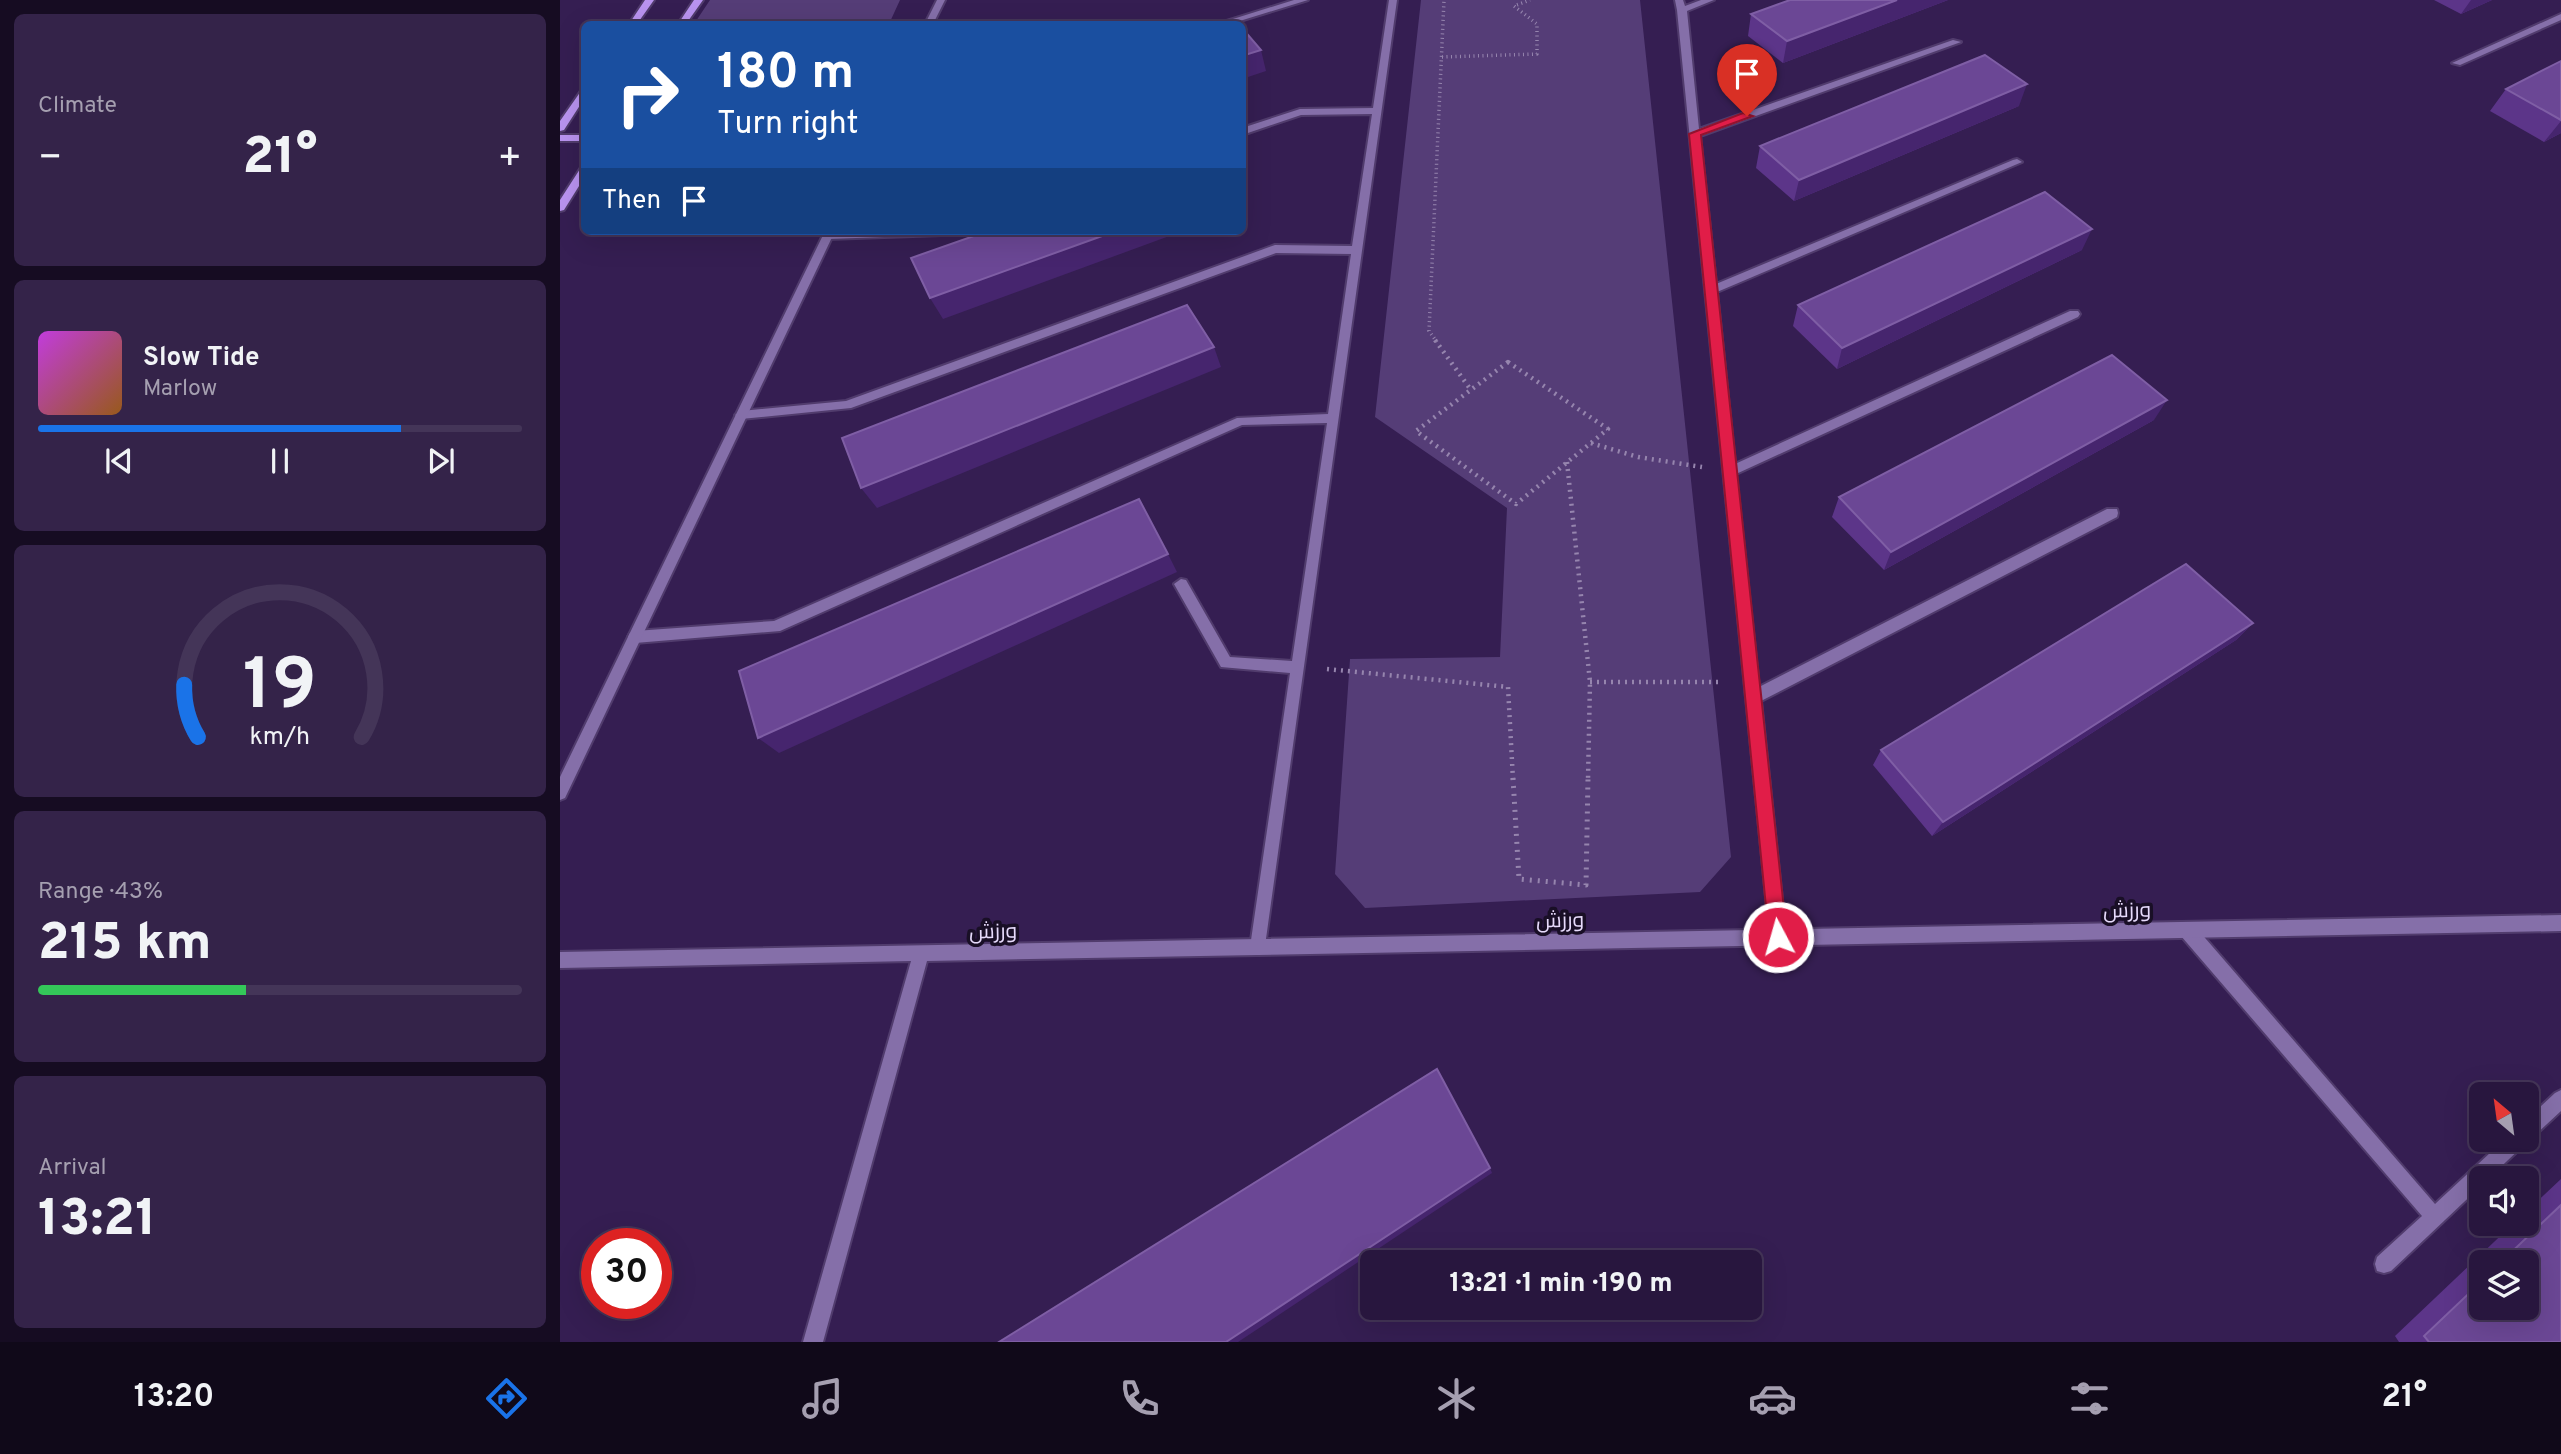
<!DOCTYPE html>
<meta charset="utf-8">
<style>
body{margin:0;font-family:Overpass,Cairo,sans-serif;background:#342349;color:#f1f3f6;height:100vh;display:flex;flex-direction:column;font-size:26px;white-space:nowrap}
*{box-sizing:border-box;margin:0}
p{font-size:23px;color:#a59fb0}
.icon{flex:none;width:38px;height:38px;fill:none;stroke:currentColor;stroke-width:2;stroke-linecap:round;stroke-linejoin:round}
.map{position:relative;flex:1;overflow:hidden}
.panel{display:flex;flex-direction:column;gap:14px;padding:14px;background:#160c22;width:560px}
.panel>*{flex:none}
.hud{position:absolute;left:21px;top:21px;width:665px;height:214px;border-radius:10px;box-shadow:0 7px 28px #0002,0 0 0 2px #443558;background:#1a4fa0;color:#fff;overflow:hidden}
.needle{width:46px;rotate:331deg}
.fabs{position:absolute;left:1909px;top:1082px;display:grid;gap:14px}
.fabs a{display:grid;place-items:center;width:70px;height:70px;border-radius:10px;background:#28163e;box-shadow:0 7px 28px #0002,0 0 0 2px #443558;font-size:35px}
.speed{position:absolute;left:21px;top:1228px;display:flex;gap:14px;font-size:35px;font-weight:700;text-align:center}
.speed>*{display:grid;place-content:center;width:91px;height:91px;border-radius:50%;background:#28163e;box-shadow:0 7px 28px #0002,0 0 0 2px #443558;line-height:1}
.speed .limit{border:10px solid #d22;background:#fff;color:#111}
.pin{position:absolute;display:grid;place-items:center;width:60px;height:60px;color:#fff;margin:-72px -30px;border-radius:50% 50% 50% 0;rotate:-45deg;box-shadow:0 0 7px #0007}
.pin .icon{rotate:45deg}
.me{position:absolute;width:77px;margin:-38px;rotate:354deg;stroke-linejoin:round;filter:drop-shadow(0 0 5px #0008)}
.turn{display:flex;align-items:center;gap:24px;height:147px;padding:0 21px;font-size:32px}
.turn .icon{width:91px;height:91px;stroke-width:2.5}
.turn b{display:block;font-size:49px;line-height:60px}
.then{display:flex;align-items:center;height:66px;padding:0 21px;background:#0003;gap:14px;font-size:26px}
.big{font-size:52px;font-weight:800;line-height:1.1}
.panel .tile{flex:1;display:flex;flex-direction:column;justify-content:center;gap:10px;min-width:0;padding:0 24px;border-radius:10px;background:#342349}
.panel .dial{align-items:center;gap:0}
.dial svg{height:182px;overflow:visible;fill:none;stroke:#443558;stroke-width:7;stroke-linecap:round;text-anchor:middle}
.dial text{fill:#f1f3f6;stroke:none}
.song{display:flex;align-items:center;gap:21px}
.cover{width:84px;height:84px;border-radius:10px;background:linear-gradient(135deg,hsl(290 70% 55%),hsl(30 70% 35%))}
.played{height:7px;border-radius:4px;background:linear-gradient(90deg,#1a73e8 75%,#443558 75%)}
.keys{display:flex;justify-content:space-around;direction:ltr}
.heat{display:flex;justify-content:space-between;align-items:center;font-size:38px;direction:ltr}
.charge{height:10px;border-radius:5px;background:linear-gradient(90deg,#34c759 43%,#443558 0)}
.trip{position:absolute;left:800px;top:1250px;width:402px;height:70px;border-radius:10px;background:#28163e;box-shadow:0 7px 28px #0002,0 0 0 2px #443558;font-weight:800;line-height:70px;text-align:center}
.tabs{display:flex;height:112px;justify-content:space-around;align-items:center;background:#100919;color:#a59fb0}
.tabs .icon{width:49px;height:49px}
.tabs .selected{color:#1a73e8}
.tabs b{font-size:32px;color:#f1f3f6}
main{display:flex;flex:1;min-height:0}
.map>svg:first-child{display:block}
</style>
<main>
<section class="panel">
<div class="tile"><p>Climate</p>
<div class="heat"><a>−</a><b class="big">21°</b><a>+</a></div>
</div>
<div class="tile">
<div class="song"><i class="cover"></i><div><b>Slow Tide</b><p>Marlow</p></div></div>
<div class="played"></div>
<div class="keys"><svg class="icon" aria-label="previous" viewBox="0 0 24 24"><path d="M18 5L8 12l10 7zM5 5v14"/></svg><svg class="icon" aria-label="pause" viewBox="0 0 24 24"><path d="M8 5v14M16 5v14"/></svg><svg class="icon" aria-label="next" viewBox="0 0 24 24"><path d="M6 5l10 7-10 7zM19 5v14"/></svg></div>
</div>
<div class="tile dial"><svg viewBox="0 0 100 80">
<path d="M14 69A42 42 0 1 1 86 69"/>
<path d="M14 69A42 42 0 0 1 8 46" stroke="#1a73e8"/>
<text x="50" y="56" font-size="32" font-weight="700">19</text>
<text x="50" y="72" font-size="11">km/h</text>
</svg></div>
<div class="tile"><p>Range · 43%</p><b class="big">215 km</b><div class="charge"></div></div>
<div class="tile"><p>Arrival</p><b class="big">13:21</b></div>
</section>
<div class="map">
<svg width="2001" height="1342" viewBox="0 0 2001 1342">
<rect width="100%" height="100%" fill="#351e52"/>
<path fill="#553d77" d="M150 0H340L329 24H134Z
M861 0H1080L1171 857 1140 892 805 908 775 874 790 659 940 657 947 508 815 417Z"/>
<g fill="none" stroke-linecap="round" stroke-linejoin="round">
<defs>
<path id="minor" d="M734 0H748L670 24H657Z
M829 0H837L704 953 698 955 692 953 690 947 730 673 661 667 614 584 621 579 626 580 670 657 732 661 767 423 682 425 220 631 75 643 70 641 68 637 70 633 75 631 214 621 677 418 768 414 791 254 716 253 291 408 181 419 175 415 181 411 286 401 715 245 792 246 812 114 741 115 682 135V128L740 109 813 108Z
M1115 0H1123L1125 6 1141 0H1154L1127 11 1139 129 1393 40 1401 42 1140 136 1156 284 1453 160 1457 159 1462 162 1157 292 1175 464 1510 311H1518L1520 314 1518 317 1176 474 1199 687 1547 509H1557L1558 513 1557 517 1201 701 1226 937 1224 943 1218 945 1212 943 1210 937 1117 10Z
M2001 14V20L1900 65 1892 63Z
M282 231H386L381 235 268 239 263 235 268 231Z
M1627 922 1633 924 1875 1204 1945 1139H1967V1119L1995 1093 2001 1090V1111L1973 1137 1967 1140 1964 1145 1929 1178H1922V1185L1831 1271 1824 1273 1817 1271 1815 1264 1817 1257 1862 1216 1621 936 1619 930 1621 924Z"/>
<path id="tertiary" d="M377 0H385L373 24H365Z
M265 231H275L5 798 0 800V777Z
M2001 915V931L367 961 263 1342H243L351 961 0 968V952Z"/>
<path id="secondary" d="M85 0H94L77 24H69Z
M134 0H143L126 24H118Z
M24 90V99L4 130 0 131V121L21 91Z
M0 135H24V141H0Z
M24 168V178L4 210 0 211V200L20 169Z"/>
</defs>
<use href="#minor" stroke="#513c6d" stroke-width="4"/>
<use href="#tertiary" stroke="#513c6d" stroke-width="4"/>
<use href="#secondary" stroke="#513c6d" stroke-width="4"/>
<path stroke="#9685ae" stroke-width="3.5" stroke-dasharray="1 3.5" stroke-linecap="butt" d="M882 57 977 54V24L954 6 970 0
M877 342 869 331 884 0"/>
<path stroke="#9685ae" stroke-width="4.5" stroke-dasharray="2 5" stroke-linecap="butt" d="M875 340 911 390
M948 362 1048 429 956 504 856 431Z
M1031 443 1078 457 1142 467
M1007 462 1030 682 1028 780
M767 669 948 687 953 780
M1030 682H1163"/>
<path stroke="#9685ae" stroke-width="5" stroke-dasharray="2 6" stroke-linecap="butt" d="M953 778 959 879 1026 885 1028 778"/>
<use href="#minor" fill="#856fa9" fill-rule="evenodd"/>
<use href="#tertiary" fill="#856fa9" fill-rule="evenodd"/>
<use href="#secondary" fill="#b993f0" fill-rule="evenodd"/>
</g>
<path fill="#5c3589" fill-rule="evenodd" d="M1388 0 1223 63 1188 36 1191 14Z
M1874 0H1932L1901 14Z
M2001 61V133L1984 142 1930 111 1946 89Z
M1459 106 1234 201 1196 168 1200 146Z
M1522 250 1277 369 1233 326 1238 305Z
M1594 420 1324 570 1272 517 1279 497Z
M1693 623 1676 640 1372 836 1313 765 1321 750Z
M2001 1179V1342H1839L1835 1336 1954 1223H1967V1211ZM1922 1262H1967L1922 1307Z"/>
<path fill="#46256e" d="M1337 0H1388L1223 63 1227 41Z
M1911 0H1932L1901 14Z
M701 50 706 71 682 79V56Z
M1467 84 1459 106 1234 201 1239 180Z
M2001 121V133L1984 142Z
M682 190 687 207 682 209Z
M1532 229 1522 250 1277 369 1282 348Z
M556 231H623L383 319 370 298Z
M654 347 661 367 317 508 301 488Z
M1607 400 1594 420 1324 570 1331 552Z
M608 554 617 572 219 753 198 738Z
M1693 623 1676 640 1372 836 1383 822Z
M930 1168 932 1173 678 1342H666Z"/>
<path fill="#6b4795" stroke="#7f5ea5" stroke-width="2" d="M1230 0H1337L1227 41 1191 14Z
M682 28 701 50 682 56Z
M1425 55 1467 84 1239 180 1200 146Z
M2001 61V120L1946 89Z
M1485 192 1532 229 1282 348 1238 305Z
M428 231H556L370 298 351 258Z
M627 305 654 347 301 488 282 438Z
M1552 355 1607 400 1331 552 1279 497Z
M579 499 608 554 198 738 179 671Z
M1626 564 1693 623 1383 822 1321 750Z
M877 1069 930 1168 666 1342H439Z
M2001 1205V1342H1869L1864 1336 1922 1281V1307H1967V1262H1941Z"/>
<path fill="#e11d48" stroke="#92132f" stroke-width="2" d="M1183 113 1193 116 1141 135 1227 937 1225 943 1218 946 1212 943 1209 937 1129 134Z"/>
<g text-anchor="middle" stroke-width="7" stroke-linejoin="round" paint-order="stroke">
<g font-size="21" fill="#e7dbfc" stroke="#190f26">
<text transform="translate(1567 910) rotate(-1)" y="7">ورزش</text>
<text transform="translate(1000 920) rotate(-1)" y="7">ورزش</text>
<text transform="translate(433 931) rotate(-1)" y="7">ورزش</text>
</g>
</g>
</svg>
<div class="fabs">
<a><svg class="needle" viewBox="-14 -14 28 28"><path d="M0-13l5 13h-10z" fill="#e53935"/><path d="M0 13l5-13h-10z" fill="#a59fb0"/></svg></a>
<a><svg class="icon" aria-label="sound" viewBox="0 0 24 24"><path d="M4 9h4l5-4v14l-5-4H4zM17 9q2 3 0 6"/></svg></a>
<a><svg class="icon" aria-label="layers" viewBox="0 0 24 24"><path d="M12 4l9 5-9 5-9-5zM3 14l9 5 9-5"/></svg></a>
</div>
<div class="speed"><div class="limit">30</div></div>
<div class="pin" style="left:1187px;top:116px;background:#d93025"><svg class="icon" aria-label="arrive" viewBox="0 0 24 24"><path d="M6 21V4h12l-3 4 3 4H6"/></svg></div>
<svg class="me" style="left:1218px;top:937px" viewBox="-20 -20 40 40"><circle r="17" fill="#e11d48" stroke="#fff" stroke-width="3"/><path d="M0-11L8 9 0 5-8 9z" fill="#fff"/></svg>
<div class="trip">13:21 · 1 min · 190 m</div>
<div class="hud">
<div class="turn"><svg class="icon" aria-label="right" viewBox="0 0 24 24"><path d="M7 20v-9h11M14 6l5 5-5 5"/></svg><div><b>180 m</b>Turn right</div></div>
<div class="then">Then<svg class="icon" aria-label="arrive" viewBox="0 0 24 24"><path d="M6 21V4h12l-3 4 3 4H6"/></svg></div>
</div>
</div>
</main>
<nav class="tabs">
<b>13:20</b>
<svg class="icon selected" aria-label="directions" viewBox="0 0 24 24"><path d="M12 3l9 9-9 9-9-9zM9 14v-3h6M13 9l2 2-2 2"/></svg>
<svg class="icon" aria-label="music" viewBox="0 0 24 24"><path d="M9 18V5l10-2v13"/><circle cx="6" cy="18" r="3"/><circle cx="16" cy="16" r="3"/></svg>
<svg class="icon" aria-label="phone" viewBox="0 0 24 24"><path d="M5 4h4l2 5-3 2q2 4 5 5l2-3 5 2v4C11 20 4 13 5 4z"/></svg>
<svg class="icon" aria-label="climate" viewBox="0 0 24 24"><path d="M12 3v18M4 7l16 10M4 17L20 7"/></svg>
<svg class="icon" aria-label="car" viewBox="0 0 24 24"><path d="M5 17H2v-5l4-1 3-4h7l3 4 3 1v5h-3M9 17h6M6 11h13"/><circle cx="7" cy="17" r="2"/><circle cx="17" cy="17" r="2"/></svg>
<svg class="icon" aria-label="filters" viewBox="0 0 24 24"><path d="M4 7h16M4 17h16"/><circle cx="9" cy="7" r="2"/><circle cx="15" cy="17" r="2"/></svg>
<b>21°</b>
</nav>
